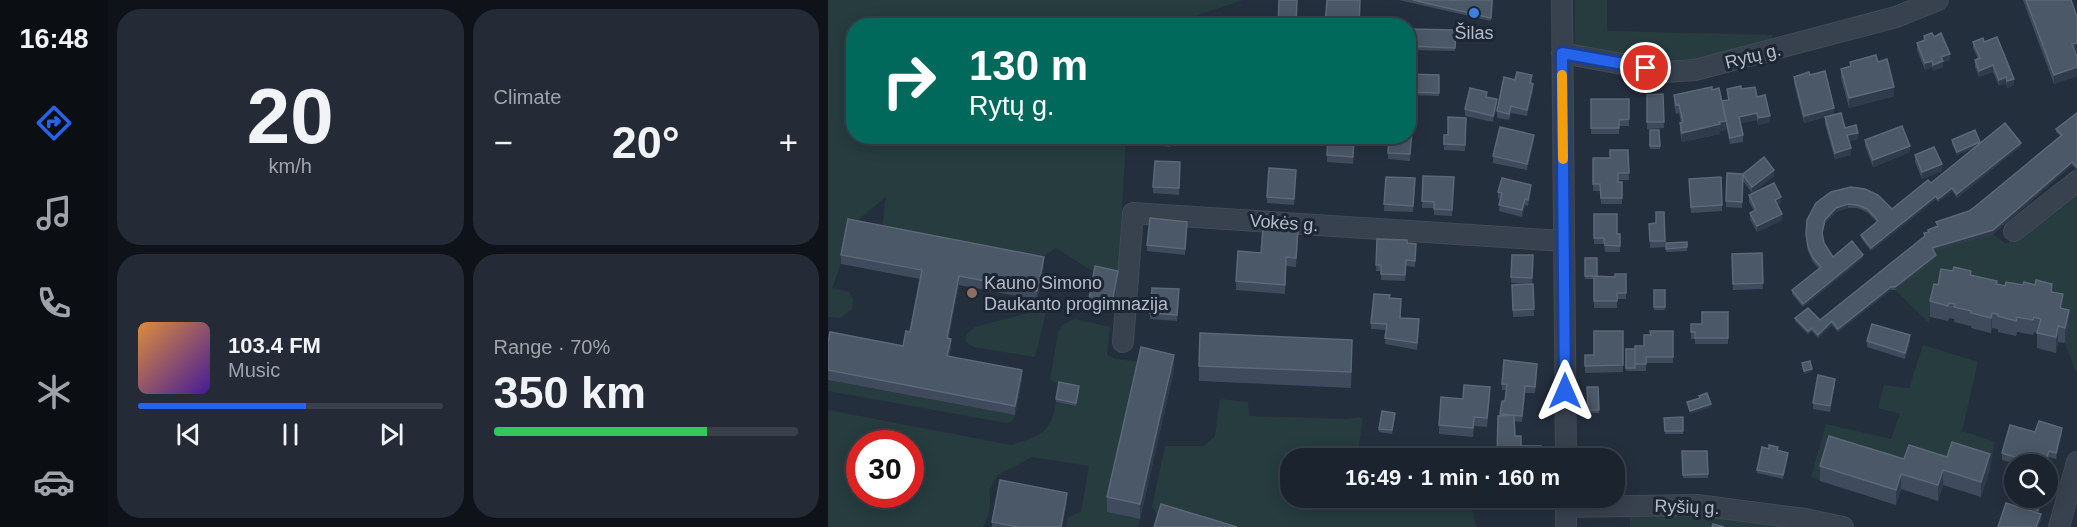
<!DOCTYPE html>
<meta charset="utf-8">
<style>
body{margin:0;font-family:Helvetica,sans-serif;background:#242b36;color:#f1f3f6;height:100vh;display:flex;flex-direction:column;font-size:22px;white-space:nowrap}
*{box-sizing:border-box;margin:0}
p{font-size:20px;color:#a0a4aa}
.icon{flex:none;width:33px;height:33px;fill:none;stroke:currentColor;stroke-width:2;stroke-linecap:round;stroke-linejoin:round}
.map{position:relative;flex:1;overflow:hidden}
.panel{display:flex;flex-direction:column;gap:9px;padding:9px;background:#0f1319;width:720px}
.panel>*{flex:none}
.guide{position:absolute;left:18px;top:18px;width:570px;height:126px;border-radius:24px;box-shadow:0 3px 15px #0003,0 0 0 2px #39404a;background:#00695c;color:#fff;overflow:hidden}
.controls{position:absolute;left:1176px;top:454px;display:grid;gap:12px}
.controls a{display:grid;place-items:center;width:54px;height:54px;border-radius:50%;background:#1b232e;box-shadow:0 3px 15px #0003,0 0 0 2px #39404a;font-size:30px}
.speed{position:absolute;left:18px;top:430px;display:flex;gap:12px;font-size:30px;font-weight:700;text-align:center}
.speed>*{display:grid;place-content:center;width:78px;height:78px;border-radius:50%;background:#1b232e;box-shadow:0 3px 15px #0003,0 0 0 2px #39404a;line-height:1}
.speed .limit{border:9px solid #d22;background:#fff;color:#111}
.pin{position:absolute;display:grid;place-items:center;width:51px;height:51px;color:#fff;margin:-26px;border:3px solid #fff;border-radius:50%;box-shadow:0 2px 6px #0007}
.me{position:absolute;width:66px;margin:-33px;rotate:0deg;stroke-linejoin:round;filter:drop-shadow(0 0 4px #0008)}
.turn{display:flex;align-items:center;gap:21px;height:126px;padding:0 24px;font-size:27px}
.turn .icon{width:78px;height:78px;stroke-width:2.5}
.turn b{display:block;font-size:42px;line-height:51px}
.big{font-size:45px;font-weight:600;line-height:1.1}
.panel .widget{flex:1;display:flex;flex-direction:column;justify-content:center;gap:9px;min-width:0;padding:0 21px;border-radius:24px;background:#242b36}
.panel .dial{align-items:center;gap:0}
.dial b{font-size:78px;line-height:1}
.song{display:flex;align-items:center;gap:18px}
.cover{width:72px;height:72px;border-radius:9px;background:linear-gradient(135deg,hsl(30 70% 55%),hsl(260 70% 35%))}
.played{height:6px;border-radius:3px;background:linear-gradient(90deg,#2563eb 55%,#39404a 55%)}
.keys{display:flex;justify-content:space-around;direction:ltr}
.heat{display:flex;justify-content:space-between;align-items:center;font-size:33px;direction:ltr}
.charge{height:9px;border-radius:4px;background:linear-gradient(90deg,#34c759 70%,#39404a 0)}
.panel .tiles{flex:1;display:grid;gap:9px;grid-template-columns:repeat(2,1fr)}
.trip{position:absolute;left:452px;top:448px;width:345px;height:60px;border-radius:24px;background:#1b232e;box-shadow:0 3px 15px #0003,0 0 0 2px #39404a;font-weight:600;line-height:60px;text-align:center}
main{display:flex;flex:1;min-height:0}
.tab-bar{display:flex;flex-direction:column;width:108px;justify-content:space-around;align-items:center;background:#0b0e12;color:#a0a4aa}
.tab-bar .icon{width:42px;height:42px}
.tab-bar .active{color:#2563eb}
.tab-bar b{font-size:27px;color:#f1f3f6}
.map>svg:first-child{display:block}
</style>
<main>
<nav class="tab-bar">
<b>16:48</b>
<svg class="icon active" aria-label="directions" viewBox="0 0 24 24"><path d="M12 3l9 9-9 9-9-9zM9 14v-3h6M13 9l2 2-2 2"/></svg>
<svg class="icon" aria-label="music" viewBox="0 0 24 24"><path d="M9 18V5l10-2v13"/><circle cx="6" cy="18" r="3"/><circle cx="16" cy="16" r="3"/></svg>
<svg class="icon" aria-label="phone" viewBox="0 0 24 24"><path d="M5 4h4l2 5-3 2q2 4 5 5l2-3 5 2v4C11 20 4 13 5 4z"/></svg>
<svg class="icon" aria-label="climate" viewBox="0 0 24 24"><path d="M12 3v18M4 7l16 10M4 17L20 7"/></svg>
<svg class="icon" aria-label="car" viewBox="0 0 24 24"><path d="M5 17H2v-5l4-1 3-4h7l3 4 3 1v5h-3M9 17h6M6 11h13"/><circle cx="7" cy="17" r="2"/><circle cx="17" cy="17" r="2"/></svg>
</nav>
<section class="panel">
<div class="tiles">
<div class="widget dial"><b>20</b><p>km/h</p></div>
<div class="widget"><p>Climate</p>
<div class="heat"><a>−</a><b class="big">20°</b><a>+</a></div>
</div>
<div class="widget">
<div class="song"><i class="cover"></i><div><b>103.4 FM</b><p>Music</p></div></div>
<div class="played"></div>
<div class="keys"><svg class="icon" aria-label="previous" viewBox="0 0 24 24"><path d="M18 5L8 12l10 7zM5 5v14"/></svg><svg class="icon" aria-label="pause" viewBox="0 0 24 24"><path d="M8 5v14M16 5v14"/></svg><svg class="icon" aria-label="next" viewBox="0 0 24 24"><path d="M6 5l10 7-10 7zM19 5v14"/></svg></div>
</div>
<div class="widget"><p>Range · 70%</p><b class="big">350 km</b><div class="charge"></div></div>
</div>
</section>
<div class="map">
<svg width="1249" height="527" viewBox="0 0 1249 527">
<rect width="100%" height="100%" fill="#242f3e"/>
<path fill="#263c3f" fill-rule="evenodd" d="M0 0H415L341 25 26 26V136H230L233 146 266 137H298V138L290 277 267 273 228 248 215 257 54 227 58 197 20 228 13 264 4 288 21 292 25 299 24 309 13 318 0 317Z
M747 0H779V31L945 35 943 44 854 63 818 61 747 46Z
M1249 193V371L1247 370 1237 343 1241 326 1106 300 1101 323 1067 290 1108 258 1104 251 1165 234 1178 244Z
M219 308 207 357 145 347 137 341 139 334 147 327Z
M247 319 282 327 279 355 289 359 313 362 280 512 312 519 310 527H238L240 517 253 512 261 466 204 457 170 475 161 490C164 502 161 516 155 527H0V410L183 445C210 437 224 433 228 402L248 406 231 385 222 379 230 333 234 325ZM32 444H82V495H32Z
M1095 345 1150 362 1134 431 1167 442 1162 469 1119 472 1001 451 992 481 983 477 998 424 1063 439 1072 414 1050 408 1056 385 1081 388Z
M0 380 187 415 184 421 179 423 0 391Z
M392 399 420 402 421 416 518 419 535 417 529 459H462V498H523L524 507 561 509 566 502H641L649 527H358L333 519 324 507 337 446H376L387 436Z
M802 514 859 515 969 527H802Z"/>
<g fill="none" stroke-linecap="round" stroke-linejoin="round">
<defs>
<path id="street" d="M734 0 738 459
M734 53 838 72 867 70 1068 17 1110 0
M1186 231 1249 181
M295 342 305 213 736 241
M738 498V527
M738 507 869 505 977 519 1015 527
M1231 527 1249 462"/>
</defs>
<use href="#street" stroke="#414a57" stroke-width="22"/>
<use href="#street" stroke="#38414e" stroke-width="20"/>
</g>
<path fill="#3f4b5c" d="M571 0H665L663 21Z
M1195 0H1243L1247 52 1249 57V76L1226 84Z
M580 29 628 30 627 51 580 50Z
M1096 36 1106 37 1122 60 1115 62V67L1105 71 1104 67 1097 70 1089 50V43L1096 41Z
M1145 42H1156L1186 85 1179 88 1178 83 1171 86 1165 72 1151 77 1147 67V60L1150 59 1145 48Z
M1022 62H1050L1066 96 1021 108 1013 78V69L1022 67Z
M580 74 611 75V96L580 95Z
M982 75 1006 115 1017 128 1030 139 1021 141 1023 155 1007 159 997 124V117L976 123 966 83V77Z
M687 80 704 82 705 90 699 116 683 113 681 120 669 118V111Z
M899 89H913L929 97 942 122 930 125 929 120 912 123 915 135V142L902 144 898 126V130L892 131V134L854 142 852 132V123H853L851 113 848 114 846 104V95L884 90 894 102 900 100Z
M835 94 836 128 819 129V95Z
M659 97 669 106 665 122 637 116V109Z
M763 99H801V126H791V134H763Z
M1249 113V170L1244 165 1165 234 1105 251 1108 258 1067 290H1063L1010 332 1004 325 990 338 984 331 980 334 967 321V318L992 320 1096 237V233L1101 232 1109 227 1108 222 1141 211 1232 136 1228 132V129Z
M638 118 637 151 616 150V135H620Z
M584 130 582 161 560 159V153Z
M822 130 832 146V149H822Z
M329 136H369L368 142 343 140 342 147 329 145Z
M426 136H457V143L426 141Z
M527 136 525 164 499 162V155Z
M1037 140 1082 152 1045 167 1037 146Z
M1124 140 1193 146 1129 198 1124 191 1110 202 1108 199 1043 251 1033 238V235L1049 222 1039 212 1029 208H1020L1008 212 997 223 994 235 996 243 1005 257 1035 258 975 307 964 294V290L991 269 985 262 980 251 978 234 1003 192 1064 209 1103 183 1148 147 1129 155 1124 144Z
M706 141 699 170 665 163V156Z
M800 150 801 180H790V182H794V204H773L772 191H765V158H782Z
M1087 155 1114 171 1094 179 1087 162Z
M352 162 351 195 325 193V187Z
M468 170 466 205 439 203V197Z
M899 173 946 176 924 193 915 181 914 208 898 207Z
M595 176 626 177 624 216 606 215V208H594Z
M558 177 587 178 585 212 556 211Z
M861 185 894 205V211L863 213Z
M703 191 700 206 697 205 694 217 671 211 672 199 670 198V192Z
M921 195 953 203 949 205 954 220 929 232 922 219V213L926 211 921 202Z
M836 212 837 247 822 248 821 224 828 223Z
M766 214 789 234H792V252H777L776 244H766Z
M359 228 357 255 319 251V245Z
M470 239 468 267 458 266 457 294 408 290V281L433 253Z
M549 239 588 244 587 267 578 266 577 281 553 280V271H548Z
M859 242V251L838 252V243Z
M934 253 935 289 905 290 904 254Z
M13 255 216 266 209 300 131 285 120 339 123 348 121 356 194 379 187 415 0 380V343L75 346 82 332 92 279 13 264Z
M684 255H705L704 284H705L706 316 685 317 684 285 703 284 683 283Z
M757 258 769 276 787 277 798 274V299H789V308H766V279H757Z
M1143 275 1177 286 1224 292 1235 309 1241 325 1237 343 1230 342 1228 353 1209 348V333L1206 332 1205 335 1189 332 1188 336 1170 332V329L1164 328 1163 333 1143 328V326L1126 322V319L1121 318 1120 321 1102 317V301L1110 285Z
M290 277 284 309 261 305V299Z
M826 290H837V310H826Z
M351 296 349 321 322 319V313Z
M561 298 573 305 572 318 591 326 589 350 557 344 558 330 543 329V323Z
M900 312V344H867V339H863V324H874Z
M795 331V372L757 373V355H766Z
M845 331V363H818V371H798V349H807L816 346 823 335Z
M1039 341H1082L1077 359 1039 347Z
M524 355 523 388 371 381V366Z
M346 370 312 519 279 512V497Z
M709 370 707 393H697L694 422 686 421 669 459 674 401H677L678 390H674V384Z
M1007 385 1002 412 985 409V403Z
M759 387H770L771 413H760Z
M251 389 248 406 228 402V399Z
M662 396 659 427 646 426 645 437 611 434V425L635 399Z
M567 416 564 434 551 432V429Z
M855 417V434H837L836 418Z
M1207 432 1234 434 1228 459 1221 457 1218 465 1202 461 1200 465H1189V464L1174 460V453Z
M854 451H879L880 478H855Z
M950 451 960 456 955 479 929 473V470Z
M1119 457 1162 469 1153 497 1115 485 1110 501 1073 489 1068 505 992 481V466Z
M1215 498 1211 513 1213 520 1210 527H1170L1188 506V504Z
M239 502 234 527H164V522Z"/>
<path fill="#2f3b4b" d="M1249 43V52L1244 53V44Z
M1122 54V60L1115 62V67L1105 71V65L1113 57Z
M1104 61V67L1097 70V63Z
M1165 65V72L1151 77V71Z
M1249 67V76L1226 84V75Z
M1178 77V83L1171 86V80Z
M1186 79V85L1179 88V81Z
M705 84V90L699 116V110Z
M1066 87V96L1021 108V98Z
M669 99V106L665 122V116Z
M1006 108V115L976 123V116Z
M929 113V120L911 124V117Z
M942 116V122L930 125V118Z
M898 121V130L892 131V134L854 142V133Z
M1030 133V139L1019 142V135Z
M706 135V141L699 170V164Z
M1152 142V145L1129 155V152Z
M1193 143V146L1129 198V194Z
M1082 146V152L1045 167V160Z
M1023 148V155L1007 159V153Z
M1244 162V165L1165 234 1104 251V248Z
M1114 164V171L1094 179V172Z
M946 170V176L924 193V187Z
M703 185V191L700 206V200Z
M1124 188V191L1110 202V199Z
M1108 196V199L1043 251V248Z
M953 197V203L947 206V200Z
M697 199V205L694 217V210Z
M1020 204V208L1008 212 997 223 994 236 997 220 1008 208Z
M954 214V220L929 232V226Z
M1035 255V258L975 307V304Z
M1108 255V258L1067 290V287Z
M216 257V266L209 300V291Z
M290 271V277L284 309V303Z
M131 276V285L119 348V338Z
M1063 287V290L1010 332V329Z
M1235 294V309L1232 308Z
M1241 310V325L1237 343V328Z
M1164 313V328L1163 333V318Z
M1004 321V325L990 338V335Z
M1230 326V342L1228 353V337Z
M1082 335V341L1077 359V353Z
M123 339V348L119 365V356Z
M346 355V370L312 519V504Z
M984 369V372L976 374V371Z
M194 370V379L187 415V406Z
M1007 379V385L1002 412V406Z
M883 404V407L862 414V411Z
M1234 428V434L1228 459V453Z
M1162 454V469L1153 497V482Z
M1115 470V485L1110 501V485Z
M1073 474V489L1068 505V490Z
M239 493V502L234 527H233Z
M1213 498H1215L1210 516V510Z
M1213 514V520L1210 527H1208Z"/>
<path fill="#4b5868" stroke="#5c6777" stroke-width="1.5" d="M451 0H469L468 26H450Z
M499 0H532L531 26H497Z
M585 0H664L663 18Z
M1198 0H1243L1249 17V43L1244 44 1249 57V67L1226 75Z
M580 29 628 30 627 48 580 46Z
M1104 33 1106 37 1113 33 1122 54 1113 57 1115 61 1105 65 1104 61 1097 63 1089 43 1097 40 1096 36Z
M1169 37 1186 79 1179 81 1178 77 1171 80 1165 65 1151 71 1147 60 1152 58 1145 42 1155 38 1156 42Z
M1048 55 1050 62 1059 59 1066 87 1021 98 1013 69 1023 66 1022 62Z
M997 71 1006 108 976 116 966 77 981 72 982 75Z
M689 72 704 75 702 83 705 84 699 110 683 106 681 114 669 111 676 77 687 80Z
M580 74 611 75V93L580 92Z
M913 86V89L927 87 929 97 937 95 942 116 930 118 929 113 911 117 915 135 902 138 894 101 901 100 899 89Z
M884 87V90L891 88 898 121 891 122 892 124 854 133 852 123 855 122 851 104 848 105 846 95Z
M642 88 659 92 658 97 669 99 665 116 637 109Z
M835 94 836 122H819V95Z
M763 99H801V119L791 120V128H763Z
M1013 113 1017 128 1028 125 1030 133 1019 135 1023 148 1007 153 997 117Z
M1249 113V167L1244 162 1165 230 1104 248 1108 255 1067 287H1063L1010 329 1004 321 990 335 984 328 980 331 967 318 980 308 992 320 1097 236 1096 233 1101 232 1100 230 1110 226 1108 222 1141 211 1148 206 1234 135 1228 129Z
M620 117 638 118 637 145 616 144V135H620Z
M1177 123 1193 143 1129 194 1124 188 1110 199 1108 196 1043 248 1033 235 1050 221 1047 217 1039 209 1029 205 1020 204 1008 208 997 220 994 233 996 243 1005 257 1024 241 1035 255 975 304 964 290 993 267 985 258 980 247 978 234 979 220 988 203 1003 192 1023 187 1037 189 1050 195 1064 209 1100 180 1103 183Z
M1074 126 1082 146 1045 160 1037 140Z
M672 127 706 135 699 164 665 156Z
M580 130H584L582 154 560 153 561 136H580Z
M822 130H831L832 146H822Z
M1147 130 1152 142 1129 152 1124 140Z
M329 136H343L342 140 329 139Z
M500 136H526L525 157 499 155Z
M1106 147 1114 164 1094 172 1087 155Z
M782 150H800L801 173H790V182H794V198H773L772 184H765V158H782Z
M936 157 946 170 924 187 915 175 914 202 898 201 899 173 915 174Z
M327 161 352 162 351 188 325 187Z
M441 168 468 170 466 199 439 197Z
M595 176 626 177 624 210 606 209V202L594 201Z
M558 177 587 178 585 206 556 204Z
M893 177 894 205 863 207 861 179Z
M674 178 703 185 700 200 697 199 694 210 671 205 674 193 670 192Z
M946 183 953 197 947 200 954 214 929 226 922 213 928 210 921 195Z
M828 212H836L837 241H822L821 224 828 223Z
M766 214H789V234H792V246L777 245 776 238H766Z
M322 218 359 222 357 249 319 245Z
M20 219 216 257 209 291 131 276 119 338 123 339 119 356 194 370 187 406 0 370V343L2 332 75 346 78 331 82 332 94 270 13 255Z
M435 228 470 230 468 258 458 257 457 285 408 281 410 251 433 253Z
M549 239 579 240V243L588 244 587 261 578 260 577 275 553 274V265H548Z
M859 242V247L838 249V243Z
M934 253 935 283 905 284 904 254Z
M684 255H705L704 278 683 277Z
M757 258H769V276H757Z
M267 266 290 271 284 303 261 299Z
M1126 267 1143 271 1142 275 1169 281 1168 284 1177 286 1178 282 1195 285 1196 282 1207 285 1208 280 1224 284 1223 292 1235 294 1232 308 1241 310 1237 328 1230 326 1228 337 1209 333 1213 319 1206 317 1205 320 1189 317 1188 321 1170 316V314L1164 313 1163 318 1143 313V311L1126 307 1127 304 1121 303 1120 306 1102 301 1106 284 1110 285 1113 269 1125 271Z
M787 274H798V293H789V301H766V276L787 277Z
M705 284 706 309 685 310 684 285Z
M324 288 351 289 349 315 322 313Z
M826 290H837V307H826Z
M546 294 562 295 561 298 573 299 572 318 591 319 589 343 557 338 559 324 543 323Z
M874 312H900V338H867V332H863V324H874Z
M1044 324 1082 335 1077 353 1039 341Z
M766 331H795V365L757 366V355H766Z
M822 331H845V357H818V364H807V346H816V335H823Z
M372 333 524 340 523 372 371 366Z
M313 347 346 355 312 504 279 497Z
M798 349H807V368H798Z
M676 360 709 364 707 387 697 386 694 416 672 414 674 401H677L679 384H674Z
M982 361 984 369 976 371 974 363Z
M990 375 1007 379 1002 406 985 403Z
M231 382 251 386 248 403 228 399Z
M636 385 662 387 659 418 646 417 645 428 611 425 613 397 635 399Z
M759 387H770L771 410H760Z
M879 393 883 404 862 411 859 402 872 398 871 396Z
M554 411 567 413 564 430 551 429Z
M686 415 687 436H693V446H713V459H669L670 416Z
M855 417V431H837L836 418Z
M1211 421 1234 428 1228 453 1221 451 1218 459 1202 454 1199 464 1189 462 1190 458 1174 453 1182 425 1207 432Z
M1001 436 1076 459 1081 445 1119 457 1124 442 1162 454 1153 482 1115 470 1110 485 1073 474 1068 490 992 466Z
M941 445 950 447 949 450 960 453 955 475 929 470 934 447 941 449Z
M607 447 655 449 654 459H606Z
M551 448 575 451 574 459H549Z
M854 451H879L880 474 855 475Z
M172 480 239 493 233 527H190L164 522Z
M1190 498H1213L1210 510 1188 504Z
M1178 503 1213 514 1208 527H1170Z
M333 504 409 527H326Z
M885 524 896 527H884Z"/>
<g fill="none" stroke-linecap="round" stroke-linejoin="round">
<defs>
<path id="route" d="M737 391 734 53 818 68"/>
</defs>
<use href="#route" stroke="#184099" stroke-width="15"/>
<use href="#route" stroke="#2563eb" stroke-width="10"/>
<path stroke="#f59e0b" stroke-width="10" d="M734 75 735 159"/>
</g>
<circle fill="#3f7fe0" stroke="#1d2633" stroke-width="2" cx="646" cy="13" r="6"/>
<circle fill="#8d6e63" stroke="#1d2633" stroke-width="2" cx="144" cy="293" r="6"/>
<g text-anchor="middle" stroke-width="6" stroke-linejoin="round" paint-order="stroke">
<g font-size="18" fill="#b4bcc9" stroke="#1d2633">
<text x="646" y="39">Šilas</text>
<text x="156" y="289" text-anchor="start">Kauno Simono<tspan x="156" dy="21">Daukanto progimnazija</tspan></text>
</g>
<g font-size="18" fill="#b4bcc9" stroke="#1d2633">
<text transform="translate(925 56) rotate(-14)" y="6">Rytų g.</text>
<text transform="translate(456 223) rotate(4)" y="6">Vokės g.</text>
<text transform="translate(859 507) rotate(2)" y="6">Ryšių g.</text>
</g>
</g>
</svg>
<div class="controls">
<a><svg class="icon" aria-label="search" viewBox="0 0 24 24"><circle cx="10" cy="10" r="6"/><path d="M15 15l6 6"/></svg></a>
</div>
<div class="speed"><div class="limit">30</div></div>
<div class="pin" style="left:818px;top:68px;background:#d93025"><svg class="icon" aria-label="arrive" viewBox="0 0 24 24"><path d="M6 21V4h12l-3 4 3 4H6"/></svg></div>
<svg class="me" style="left:737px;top:391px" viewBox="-20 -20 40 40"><path d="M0-17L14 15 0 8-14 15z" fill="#2563eb" stroke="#fff" stroke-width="4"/></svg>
<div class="trip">16:49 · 1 min · 160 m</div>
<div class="guide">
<div class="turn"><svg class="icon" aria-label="right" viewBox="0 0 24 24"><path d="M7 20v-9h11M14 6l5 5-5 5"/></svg><div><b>130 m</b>Rytų g.</div></div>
</div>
</div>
</main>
